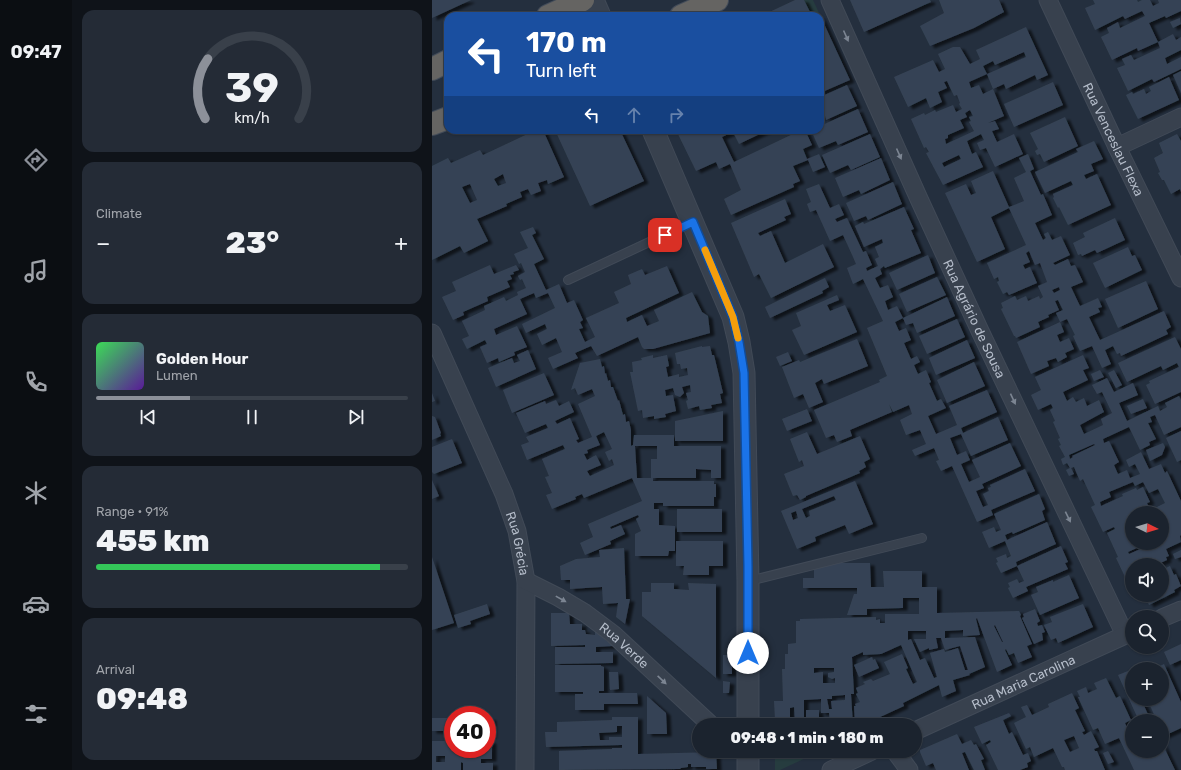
<!DOCTYPE html>
<meta charset="utf-8">
<style>
body{margin:0;font-family:Rubik,sans-serif;background:#242b36;color:#f1f3f6;height:100vh;display:flex;flex-direction:column;font-size:15px;white-space:nowrap}
*{box-sizing:border-box;margin:0}
p{font-size:13px;color:#a0a4aa}
.icon{flex:none;width:22px;height:22px;fill:none;stroke:currentColor;stroke-width:2;stroke-linecap:round;stroke-linejoin:round}
.map{position:relative;flex:1;overflow:hidden}
.sheet{display:flex;flex-direction:column;gap:10px;padding:10px;background:#0f1319;width:360px}
.sheet>*{flex:none}
.top-card{position:absolute;left:12px;top:12px;width:380px;height:122px;border-radius:12px;box-shadow:0 1px 3px #0004,0 0 0 1px #39404a;background:#1a4fa0;color:#fff;overflow:hidden}
.needle{width:26px;rotate:95deg}
.controls{position:absolute;left:693px;top:506px;display:grid;gap:8px}
.controls a{display:grid;place-items:center;width:44px;height:44px;border-radius:50%;background:#1b232e;box-shadow:0 1px 3px #0004,0 0 0 1px #39404a;font-size:20px}
.speed{position:absolute;left:12px;top:706px;display:flex;gap:8px;font-size:20px;font-weight:700;text-align:center}
.speed>*{display:grid;place-content:center;width:52px;height:52px;border-radius:50%;background:#1b232e;box-shadow:0 1px 3px #0004,0 0 0 1px #39404a;line-height:1}
.speed .limit{border:6px solid #d22;background:#fff;color:#111}
.pin{position:absolute;display:grid;place-items:center;width:34px;height:34px;color:#fff;margin:-17px;border-radius:8px;box-shadow:0 2px 6px #0006}
.me{position:absolute;width:44px;margin:-22px;rotate:0deg;stroke-linejoin:round;filter:drop-shadow(0 0 3px #0008)}
.turn{display:flex;align-items:center;gap:14px;height:84px;padding:0 16px;font-size:18px}
.turn .icon{width:52px;height:52px;stroke-width:2.5}
.turn b{display:block;font-size:28px;line-height:34px}
.lanes{display:flex;align-items:center;height:38px;padding:0 16px;background:#0003;justify-content:center;gap:20px;direction:ltr}
.lanes .off{opacity:.35}
.big{font-size:30px;font-weight:800;line-height:1.1}
.sheet .card{flex:1;display:flex;flex-direction:column;justify-content:center;gap:6px;min-width:0;padding:0 14px;border-radius:12px;background:#242b36}
.sheet .dial{align-items:center;gap:0}
.dial svg{height:104px;overflow:visible;fill:none;stroke:#39404a;stroke-width:7;stroke-linecap:round;text-anchor:middle}
.dial text{fill:#f1f3f6;stroke:none}
.song{display:flex;align-items:center;gap:12px}
.cover{width:48px;height:48px;border-radius:6px;background:linear-gradient(135deg,hsl(130 70% 55%),hsl(270 70% 35%))}
.played{height:4px;border-radius:2px;background:linear-gradient(90deg,#8c9099 30%,#39404a 30%)}
.keys{display:flex;justify-content:space-around;direction:ltr}
.heat{display:flex;justify-content:space-between;align-items:center;font-size:22px;direction:ltr}
.charge{height:6px;border-radius:3px;background:linear-gradient(90deg,#34c759 91%,#39404a 0)}
.trip{position:absolute;left:260px;top:718px;width:230px;height:40px;border-radius:20px;background:#1b232e;box-shadow:0 1px 3px #0004,0 0 0 1px #39404a;font-weight:800;line-height:40px;text-align:center}
main{display:flex;flex:1;min-height:0}
.dock{display:flex;flex-direction:column;width:72px;justify-content:space-around;align-items:center;background:#0b0e12;color:#a0a4aa}
.dock .icon{width:28px;height:28px}
.dock .active{color:#8c9099}
.dock b{font-size:18px;color:#f1f3f6}
.map>svg:first-child{display:block}
</style>
<main>
<nav class="dock">
<b>09:47</b>
<svg class="icon active" aria-label="directions" viewBox="0 0 24 24"><path d="M12 3l9 9-9 9-9-9zM9 14v-3h6M13 9l2 2-2 2"/></svg>
<svg class="icon" aria-label="music" viewBox="0 0 24 24"><path d="M9 18V5l10-2v13"/><circle cx="6" cy="18" r="3"/><circle cx="16" cy="16" r="3"/></svg>
<svg class="icon" aria-label="phone" viewBox="0 0 24 24"><path d="M5 4h4l2 5-3 2q2 4 5 5l2-3 5 2v4C11 20 4 13 5 4z"/></svg>
<svg class="icon" aria-label="climate" viewBox="0 0 24 24"><path d="M12 3v18M4 7l16 10M4 17L20 7"/></svg>
<svg class="icon" aria-label="car" viewBox="0 0 24 24"><path d="M5 17H2v-5l4-1 3-4h7l3 4 3 1v5h-3M9 17h6M6 11h13"/><circle cx="7" cy="17" r="2"/><circle cx="17" cy="17" r="2"/></svg>
<svg class="icon" aria-label="filters" viewBox="0 0 24 24"><path d="M4 7h16M4 17h16"/><circle cx="9" cy="7" r="2"/><circle cx="15" cy="17" r="2"/></svg>
</nav>
<section class="sheet">
<div class="card dial"><svg viewBox="0 0 100 80">
<path d="M14 69A42 42 0 1 1 86 69"/>
<path d="M14 69A42 42 0 0 1 16 23" stroke="#8c9099"/>
<text x="50" y="56" font-size="32" font-weight="700">39</text>
<text x="50" y="72" font-size="11">km/h</text>
</svg></div>
<div class="card"><p>Climate</p>
<div class="heat"><a>−</a><b class="big">23°</b><a>+</a></div>
</div>
<div class="card">
<div class="song"><i class="cover"></i><div><b>Golden Hour</b><p>Lumen</p></div></div>
<div class="played"></div>
<div class="keys"><svg class="icon" aria-label="previous" viewBox="0 0 24 24"><path d="M18 5L8 12l10 7zM5 5v14"/></svg><svg class="icon" aria-label="pause" viewBox="0 0 24 24"><path d="M8 5v14M16 5v14"/></svg><svg class="icon" aria-label="next" viewBox="0 0 24 24"><path d="M6 5l10 7-10 7zM19 5v14"/></svg></div>
</div>
<div class="card"><p>Range · 91%</p><b class="big">455 km</b><div class="charge"></div></div>
<div class="card"><p>Arrival</p><b class="big">09:48</b></div>
</section>
<div class="map">
<svg width="749" height="770" viewBox="0 0 749 770">
<defs>
<filter id="shadow"><feDropShadow dx="4.5" dy="2.5" stdDeviation="1" flood-color="#0009"/></filter>
</defs>
<rect width="100%" height="100%" fill="#242f3e"/>
<path fill="#263c3f" d="M372 0H381L389 17 380 16Z
M389 751 348 770H343V755Z"/>
<path fill="#364354" fill-rule="evenodd" filter="url(#shadow)" d="M0 0H39L0 18Z
M363 0H372L380 16H329Z
M418 0H498L499 2 432 32Z
M507 0H567L572 12 542 28 498 46 488 26 512 13Z
M661 0H705L706 2 710 0H718L721 6 727 3 726 0H749V11L734 18 733 16 717 23 726 42 706 51 705 48 680 60 669 37 677 33 675 28 686 22 688 28 713 16 710 11 693 19 691 16 663 30 653 8 663 4Z
M388 15 418 80 388 93Z
M748 18 749 24 741 28 738 22Z
M594 27 616 75 605 80 603 75 574 89 572 84 561 89 555 74 537 82 539 88 547 85 551 94 561 89 572 116 556 123 563 121 567 129 560 131 565 142 582 134 591 154 563 167 554 148 548 150 545 143 552 140 549 134 535 141 540 154 544 152 551 167 511 185 494 153 497 152 494 147 492 148 479 119 492 113 493 115 503 110 504 112 521 105 524 112 530 109 527 104 528 103 525 95 522 96 515 81 512 82 515 88 506 92 510 102 498 108 494 98 476 107 462 77 501 60 507 72 513 69 506 54 521 47H528L538 64 548 59 544 50ZM592 52 594 57 555 74 551 66 561 61 563 65ZM538 110 541 116 537 117 539 121 537 122 542 131 514 144 513 139 516 138V135L532 128 528 120 535 117 533 113ZM527 155 529 159 512 167 510 163Z
M741 34 744 40 749 37V50L733 58 735 64 749 57V69L722 82 720 79 696 91 685 68 693 65 690 59 699 55 702 60 728 48 726 42Z
M749 71V93L741 75Z
M737 77 747 100 706 119 694 95 700 92 701 94 712 89 714 94 719 91 717 87Z
M621 82 631 105 582 127 572 104Z
M415 85 425 106 394 120 393 116 388 118V97Z
M426 109 436 132 406 145 404 141 387 148 379 130H388V126Z
M633 117 646 146 612 162 608 154 605 155 603 151 606 149 598 133Z
M104 130H111L132 177 116 184 115 180 106 183 109 191 99 195 96 189 88 192 90 197 74 204 75 206 45 219 56 241 32 253 28 246 0 260V166L16 158 19 163 48 150 51 155ZM71 174 74 183 66 186 62 179ZM38 184 45 200 38 203 30 187Z
M123 130H188L212 181 158 206Z
M244 130H336L307 144 301 132 290 137 302 162 363 133 364 135 373 130 380 145 371 149 375 159 387 154 393 167 381 172 376 160 361 166 368 181 361 184 362 187 299 215 292 199 309 190 298 164 287 169 284 162 264 171Z
M438 134 448 157 419 170 416 165 398 173 390 155Z
M745 134 749 141V192L748 189 739 194 732 180H730L726 173 728 172 722 158 731 153 727 143Z
M662 141 671 159 659 164 662 171 652 175 654 179 665 174 679 205 636 225 627 207 626 208 621 198 622 197 621 194 641 185 639 181 613 193 603 172 646 152 644 149Z
M596 154 602 169 598 171 609 195 611 194 620 215 603 223 611 240 614 238 612 234 616 232 620 240 629 236 638 255 621 263 623 265 636 259 639 266 643 265 651 282 639 287 648 306 666 298 670 307 666 308 668 312 657 317 668 340 732 311 739 327 734 330 736 334 689 356 688 353 685 354 681 346 673 350 679 364 670 368 660 346 648 351 641 336 643 335 635 319 628 322 624 313 631 310 626 300 623 301 627 310 616 315 617 317 606 322 608 327 584 338 583 336H582L569 309 571 308 569 303 583 296 585 300 594 296 596 301 607 296 608 299 611 297 606 286 615 282 608 263 603 265 597 251 594 253 598 262 591 265 593 269 598 267 605 283 577 295 575 292 571 294 565 282 567 281 566 277 562 279 555 263 594 245 577 208 559 217 573 249 545 262 513 193 534 184 539 195 544 193 539 181 561 171 577 207 592 201 582 178 594 172 587 158ZM627 287 628 290 622 293 620 290Z
M449 158 458 180 429 194 427 190 411 197 403 178Z
M461 182 470 204 436 220 434 216 422 221 414 203Z
M387 184 398 208 407 204 412 215 403 219 405 222 415 218 431 252 434 251 440 265 434 268 435 271 446 266 443 259 447 257 443 247 451 243 450 239 432 247 423 226 431 222 432 224 472 207 482 229 479 230 489 253 453 268 452 266 448 269 450 274 443 278 448 288 456 285 461 297 453 301 456 310 465 306 471 318 463 322 467 331 474 328 479 340 472 343 479 359 485 356 488 362 482 365 486 374 494 370 499 382 497 383 505 401 509 399 514 408 496 416 504 434 525 425 517 406 555 390 565 412 529 428 531 433 566 417 576 440 539 456 529 434 518 438 525 455 534 451 538 460 529 464 537 482 548 477 540 460 578 443 589 466 550 484 552 488 544 491 551 507 556 505 551 494 557 491 556 488 559 487 558 485 593 469 603 491 559 510 561 515 545 522 520 466 509 471 504 461 507 460 502 448 483 456 480 450 494 444 488 430 474 435 468 420 480 414 477 405 461 412 457 404 460 412 418 430 420 436 405 442 402 435 394 438 382 410 448 382 447 380 455 376 435 328 451 321 431 279 421 284 415 268 424 264 421 257 411 235 398 241 384 210 378 212 375 204 379 202 374 189Z
M353 199 359 214 352 217 354 220 326 233 328 236 339 231 353 263 391 244 402 267 339 298 327 274 322 277 299 223Z
M683 218 693 240 665 253 663 250 650 256 649 254 646 255 641 243 653 237 651 233Z
M101 227 104 233 100 235 112 259 102 264 114 290 127 284 135 303 142 300 151 320 148 322 151 328 147 329 153 342 163 337 154 318 187 303 182 292 199 284 196 275 210 269 213 275 235 266 247 293 194 318 195 322 210 315 215 326 227 321 222 310 260 292 270 312 276 316 278 333 221 349H212L210 347 206 337 165 356 159 346 143 353 146 358 121 369 116 358 130 352 124 338 110 345 105 334 115 329 113 324 94 333 90 324 123 308 116 293 104 298 102 293 88 299 95 314 62 329 64 335 85 326 95 347 82 352 83 355 67 362 66 358 55 363 48 347 55 344 53 340 35 349 30 339 37 336 30 321 53 310 52 306 72 297 74 301 86 295 85 292 94 288 90 279 88 280 86 276 93 272 89 263 87 264 82 254 96 248 88 232Z
M696 247 700 256 703 255 710 270 673 288 661 263Z
M496 255 503 273 465 290 457 273Z
M58 265 62 274 84 265 87 270 81 272 82 274 78 275 80 279 75 281 78 287 55 297 56 301 31 312 32 315 21 320 10 297 24 291 20 282Z
M505 277 514 295 475 312 467 294Z
M393 278 397 287 390 291 391 293 338 318 333 307Z
M714 281 726 309 686 328 673 299Z
M405 295 407 300 395 305 398 311 413 305 425 332 372 355 360 330 369 326 364 313Z
M515 297 523 316 485 333 481 323 474 325 471 318Z
M525 319 533 337 495 354 487 336Z
M628 322 632 332 625 335 628 342 637 338 642 349 633 353 635 357 626 362 624 358 615 361 617 366 599 374 585 342Z
M743 337 749 349V392L723 404 714 385 718 383 717 381 747 367 745 363 731 370 729 366 695 382 686 363Z
M425 339 436 366 392 384 390 379 383 383 391 402 377 408 371 394 362 398 350 367 367 360 368 362Z
M535 340 543 358 504 375 497 358Z
M270 346V347L278 346 280 355H282L291 393 288 394 290 403 279 405 280 408 268 410 267 406 256 409 254 401 256 400 254 393 259 392 258 385 250 387 252 393 248 397 243 395 241 388 233 390 234 396 241 395 244 411 233 414 234 417 222 419V416L211 418 210 410 206 411 198 372H201L200 362 210 360 209 358 221 355V358L235 355 237 366 234 367 236 377 247 374V377L256 375 255 368 249 369 248 364H245L243 353Z
M96 350 104 369 64 387 56 368 80 358 82 363 88 361 85 355Z
M356 352 360 361 348 366 344 357Z
M651 355 657 368 651 370 656 380 631 392 635 401 641 397 644 402 652 398 655 406 667 400 672 412 648 425 652 434 671 425 669 419 680 413 670 392 665 394 660 385 675 378 682 392 701 383 706 395 687 403 695 421 726 406 728 411 735 407 733 403 747 396 749 400V427L732 435 723 415 718 417 720 422 716 423 724 439 717 442 718 445 708 450 697 427 671 439 672 443 677 441 687 462 682 465 686 474 695 470 698 478 708 474 703 464 697 467 694 460 709 452 717 469 729 464 733 473 735 471 749 501V535L748 536 749 542 734 549 737 556 734 557 735 560 724 565H700V573L693 577 684 558 686 557 675 533 683 529 682 527 671 532 659 507 663 505 651 479 648 481 642 467 639 468 642 474 637 476 634 470 638 468 635 463 631 465 629 459 633 457 627 446 629 445 626 439 628 438 621 422 623 421 618 410 621 408 619 404 606 410 599 395 609 390 603 377ZM662 444 663 445 640 456 641 457 638 459 637 455ZM701 482 703 486 711 482 717 493 726 489 733 503 721 509 722 513H730V543H722L697 554 696 552 707 547 705 543H700V513H712L718 510 715 503 718 502 711 487 705 490 704 488 690 494 691 496 669 506 668 502 679 497 677 492Z
M168 359 170 367 172 366 173 374 174 373 176 381 178 380 179 387H181L186 401 187 400 191 415 193 414 194 422 197 421 199 430V446L201 445 202 435H242V446H289V478H279V470L264 469V478H221V481H282V484H284V497H282V506H231V503H222V509H227V525L243 526V551H237L236 556H203V534L209 531 204 519 207 517 206 515 178 527 179 529 189 525 193 534 178 541 179 544 153 555 148 543 161 537 156 524 210 501 200 478 152 498 150 494 143 497 144 499 120 509 114 495 120 493 113 477 117 476 110 459 133 449 131 445 95 460 89 445 97 442 94 437 116 428 114 424 93 433 84 413 113 401 114 404 124 400 127 406 137 401 142 412 123 421 125 424 138 418 147 439 144 440 146 443 160 437 146 404 163 396 160 389 146 395 143 388 139 390 148 363ZM172 432 180 449 173 452 177 461 180 459 182 465 158 476 155 471 169 465 164 455 155 460 152 454 156 453 155 450 168 445 164 436ZM203 446H225V459H219V478H205Z
M542 362 553 386 515 403 505 380Z
M668 370 672 377 662 381 659 374Z
M682 370 690 385 684 388 676 373Z
M112 373 122 395 80 413 71 390Z
M0 393 3 401 0 402Z
M711 399 715 408 699 414 695 406Z
M375 409 380 421 355 431 350 419Z
M291 411V441H243V421Z
M0 416 3 417 9 433 8 434 9 436 0 440Z
M749 431V460L745 462 734 438Z
M375 432 385 454 428 436 438 459 432 462 434 467 427 471 428 473 374 496V497L368 500 365 495 361 496 352 474 372 466 370 460 367 462 358 439Z
M20 439 30 463 2 474 0 472V447Z
M731 443 733 447 730 455 718 461 714 450Z
M0 480 7 496 0 499Z
M423 481 441 524 417 534 413 525 383 537 384 541 365 549 349 511ZM402 496 404 500 377 511 378 516 374 518 370 509ZM364 511 366 518 361 520 359 513Z
M607 494 613 509 610 511 613 520 581 534 580 532 573 535 575 540 615 522 624 544 584 562 585 566 569 573 564 563 566 562 564 558 574 554 575 558 579 556 573 541 557 548 550 532 562 527 564 532 569 530 562 514Z
M245 509H290V532H245Z
M244 541H291V566H277V575H251L252 566H244Z
M629 546 636 562 633 563 636 569 594 587 596 591 581 598 576 588 578 587 576 583 585 579 587 583 592 581 585 566Z
M192 548 194 599H198L193 624 184 617 186 603 171 604 170 587 138 589V580H129L128 566 144 559 168 557 167 550Z
M749 550V557L743 559 741 554Z
M0 557 22 623 0 630Z
M390 563H438L439 587H452L451 571H490V587H505V613L587 611 589 615 588 616 600 644 595 646 600 657 586 663 582 653 577 655 574 649 573 650 580 665 565 672 545 618 544 619 548 635 531 636V630L513 631V638L543 637 553 667 537 674 538 675 521 680 524 691 510 697 507 685 471 703 472 706 433 724V722L427 725H423L422 706H424L423 704 428 702 424 694 426 693 424 688 433 684 431 682 439 679 441 681 458 674 452 662 470 654 476 668 474 669 481 684 485 682 469 645 449 654 431 655V652L420 657 422 694H419L421 725H398L397 713H389V699L372 700V721H363L362 707 358 708V720H343L342 701H351L350 669H353V654H356V644L364 643V621H368V619L444 617V620L448 619V623H453V614H487V598H471V608L435 609V615H415L422 594H425V588H371V578H382V570L385 565ZM563 625 571 642H570L562 626ZM476 631H494V639H482L488 652 497 648V650L506 648 504 638H509L513 650 528 646 536 670H533L526 648 513 652 512 649 498 653 505 677 502 678 493 658 488 660 479 639 476 640ZM382 668H402V672L396 673V677L400 679 403 678V683H391V672L382 673ZM413 695V700L399 701 400 709H397L395 699H400V696Z
M738 566 742 575 744 574 749 586 742 590 743 592 717 605 713 595H730V570Z
M637 575 647 598 608 615 599 595 606 592 604 587 621 580V582Z
M219 583H242V589L257 590 256 583 284 584V678L210 616V592H219Z
M55 604 58 614 38 621 39 624 26 628 22 615Z
M651 604 661 627 626 643 624 638 619 640 612 625 620 622 618 617Z
M603 609 608 621 605 623 606 626 610 625 613 632 610 633 611 640 602 644 590 618 592 617 591 614Z
M119 613H137L138 624H150V630H153L154 634 163 635V631L181 646 164 647V652H181V663L123 664V647H153V645L119 646Z
M749 644V660L738 665 732 652Z
M291 655H300V674H291Z
M440 657 441 660 443 659 447 668 427 677 422 665Z
M732 664 749 702V728L732 736 730 733V721H725L715 699H730V669H722Z
M123 665H169V666L172 667V691H167V693H205L206 704H172V710H143V694H151V692H123Z
M696 671 700 679V699H709L719 721H707L686 675Z
M177 672H186L187 689 178 690Z
M674 678 684 698 688 696 699 720 693 723 700 739V751H730V743L743 770H702L687 738 673 744 666 728 661 730 646 697H648L645 691 654 687 656 693 665 689 662 683Z
M291 681 298 682 297 693H291Z
M640 693 647 708 643 710 653 731 650 732 652 735 659 731 667 747 662 749 663 751H665L673 770H633L632 767H630L621 748 602 757 598 747 594 749 582 723 594 717 589 707 595 705 600 715 617 707 616 704ZM642 736 647 748 638 752 632 740Z
M215 696 234 713 235 734H215Z
M374 710H387V725H342V724L374 723Z
M577 713 579 716 571 720 577 734 580 732 591 755 596 753 599 761 595 763 596 767 588 770H566L554 745 559 742 558 740 550 744 542 727Z
M180 717H206V754L284 752 285 769H274V767H259V764H256V767L249 768 248 769 127 770V751L180 749V748H190V745L114 747 113 732H125V722L180 720ZM185 726H190V737H177V740H168L167 733 185 732Z
M0 718H21V731H0Z
M55 718H60V736H55Z
M525 734 530 744 539 740 542 745 544 744 552 759 549 760 553 770H542L533 752 530 753 537 770H504L501 763 494 766 488 752V750Z
M0 741H21V749H55V741H60V759H49V763H61V770H31V763L29 762V770H0ZM4 756H13V762H4Z
M676 751 682 762 676 764 671 753Z"/>
<g fill="none" stroke-linecap="round" stroke-linejoin="round">
<defs>
<path id="service" d="M136 280 260 222
M317 581 490 538"/>
<g id="minor">
<path id="s1" d="M398 0 487 199 548 331 693 635"/>
<path id="s2" d="M616 0 685 147 749 278"/>
<path d="M685 147 749 117"/>
<path id="s3" d="M0 333 72 494 85 531 94 581 93 770"/>
<path id="s4" d="M94 581 126 597 153 613 181 634 279 725"/>
<path d="M730 618 749 610"/>
<path id="s5" d="M483 731 700 632"/>
<path d="M463 751 477 770"/>
<path d="M399 770 440 751"/>
</g>
<path id="tertiary" d="M161 0 168 16
M221 130 301 317 307 342 312 373 316 581V725
M316 751V770"/>
<path id="trunk" d="M116 16 151 0
M249 16 285 0
M0 69 16 61
M0 124 16 118"/>
</defs>
<use href="#service" stroke="#414a57" stroke-width="10"/>
<use href="#minor" stroke="#414a57" stroke-width="19"/>
<use href="#tertiary" stroke="#414a57" stroke-width="23"/>
<use href="#trunk" stroke="#434c59" stroke-width="24"/>
<use href="#service" stroke="#38414e" stroke-width="8"/>
<use href="#minor" stroke="#38414e" stroke-width="17"/>
<use href="#tertiary" stroke="#38414e" stroke-width="21"/>
<use href="#trunk" stroke="#656462" stroke-width="22"/>
</g>
<defs><path id="oneway-solid" d="M-6-.8H1V-3.2L6.5 0L1 3.2V.8H-6Z"/></defs>
<g fill="#7c8592">
<use href="#oneway-solid" transform="translate(414 36) rotate(66)"/>
<use href="#oneway-solid" transform="translate(467 154) rotate(66)"/>
<use href="#oneway-solid" transform="translate(581 399) rotate(65)"/>
<use href="#oneway-solid" transform="translate(636 517) rotate(64)"/>
<use href="#oneway-solid" transform="translate(129 599) rotate(29)"/>
<use href="#oneway-solid" transform="translate(230 680) rotate(43)"/>
</g>
<g fill="none" stroke-linecap="round" stroke-linejoin="round">
<defs>
<path id="route" d="M233 235 261 222 301 317 307 342 312 373 316 566V653"/>
</defs>
<use href="#route" stroke="#114b97" stroke-width="10"/>
<use href="#route" stroke="#1a73e8" stroke-width="7"/>
<path stroke="#f59e0b" stroke-width="7" d="M273 250 301 317 306 338"/>
</g>
<g text-anchor="middle" stroke-width="4" stroke-linejoin="round" paint-order="stroke">
<g font-size="13" fill="#b4bcc9" stroke="#1d2633">
<text dy="5" stroke="none"><textPath href="#s2" startOffset="154">Rua Venceslau Flexa</textPath></text>
<text dy="5" stroke="none"><textPath href="#s1" startOffset="350">Rua Agrário de Sousa</textPath></text>
<text dy="5" stroke="none"><textPath href="#s3" startOffset="228">Rua Grécia</textPath></text>
<text dy="5" stroke="none"><textPath href="#s4" startOffset="118">Rua Verde</textPath></text>
<text dy="5" stroke="none"><textPath href="#s5" startOffset="119">Rua Maria Carolina</textPath></text>
</g>
</g>
</svg>
<div class="controls">
<a><svg class="needle" viewBox="-14 -14 28 28"><path d="M0-13l5 13h-10z" fill="#e53935"/><path d="M0 13l5-13h-10z" fill="#a0a4aa"/></svg></a>
<a><svg class="icon" aria-label="sound" viewBox="0 0 24 24"><path d="M4 9h4l5-4v14l-5-4H4zM17 9q2 3 0 6"/></svg></a>
<a><svg class="icon" aria-label="search" viewBox="0 0 24 24"><circle cx="10" cy="10" r="6"/><path d="M15 15l6 6"/></svg></a>
<a>+</a>
<a>−</a>
</div>
<div class="speed"><div class="limit">40</div></div>
<div class="pin" style="left:233px;top:235px;background:#d93025"><svg class="icon" aria-label="arrive" viewBox="0 0 24 24"><path d="M6 21V4h12l-3 4 3 4H6"/></svg></div>
<svg class="me" style="left:316px;top:653px" viewBox="-20 -20 40 40"><circle r="19" fill="#fff"/><path d="M0-13L10 11 0 6-10 11z" fill="#1a73e8"/></svg>
<div class="trip">09:48 · 1 min · 180 m</div>
<div class="top-card">
<div class="turn"><svg class="icon" aria-label="left" viewBox="0 0 24 24"><path d="M17 20v-9H6M10 6l-5 5 5 5"/></svg><div><b>170 m</b>Turn left</div></div>
<div class="lanes"><svg class="icon" aria-label="left" viewBox="0 0 24 24"><path d="M17 20v-9H6M10 6l-5 5 5 5"/></svg><svg class="icon off" aria-label="ahead" viewBox="0 0 24 24"><path d="M12 20V5M6 11l6-6 6 6"/></svg><svg class="icon off" aria-label="right" viewBox="0 0 24 24"><path d="M7 20v-9h11M14 6l5 5-5 5"/></svg></div>
</div>
</div>
</main>
